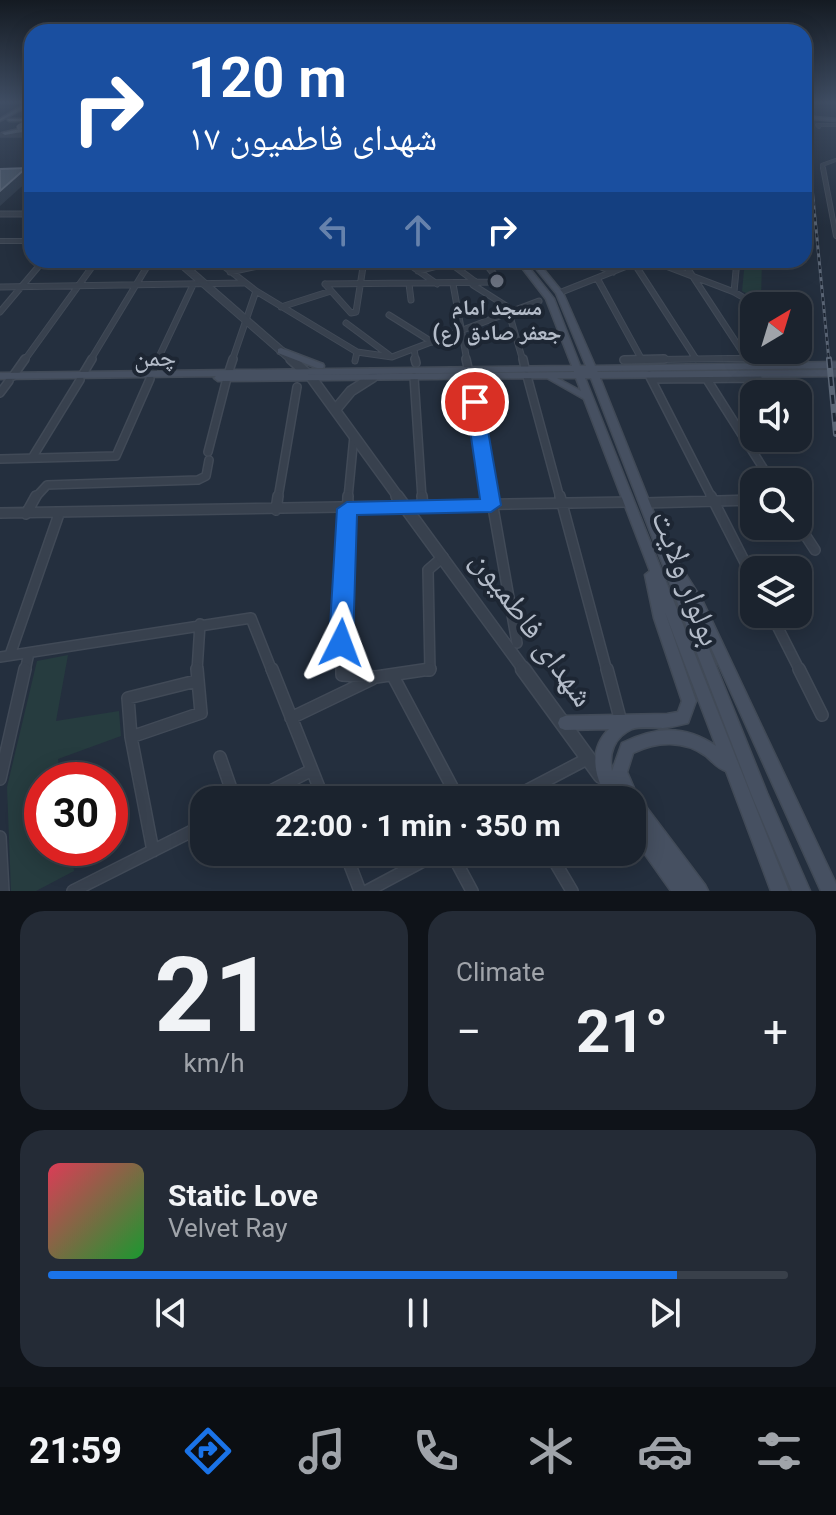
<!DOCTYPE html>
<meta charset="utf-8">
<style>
body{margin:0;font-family:Roboto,"Noto Naskh Arabic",sans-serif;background:#242b36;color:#f1f3f6;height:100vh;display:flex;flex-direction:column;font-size:30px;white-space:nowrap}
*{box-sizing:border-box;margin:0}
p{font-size:26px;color:#a0a4aa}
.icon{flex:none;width:44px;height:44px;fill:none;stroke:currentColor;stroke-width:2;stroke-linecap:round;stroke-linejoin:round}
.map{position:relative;height:891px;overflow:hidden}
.sheet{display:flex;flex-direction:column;gap:20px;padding:20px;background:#0f1319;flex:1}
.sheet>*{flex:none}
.hud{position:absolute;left:24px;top:24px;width:788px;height:244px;border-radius:24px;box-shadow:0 4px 20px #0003,0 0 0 2px #39404a;background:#1a4fa0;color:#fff;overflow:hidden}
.needle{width:52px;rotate:38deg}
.controls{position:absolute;left:740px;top:292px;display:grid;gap:16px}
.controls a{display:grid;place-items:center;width:72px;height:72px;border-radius:16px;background:#1b232e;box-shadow:0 4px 20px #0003,0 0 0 2px #39404a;font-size:40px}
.speed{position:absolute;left:24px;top:762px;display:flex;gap:16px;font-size:40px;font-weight:700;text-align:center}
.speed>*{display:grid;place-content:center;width:104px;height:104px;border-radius:50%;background:#1b232e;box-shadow:0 4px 20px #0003,0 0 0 2px #39404a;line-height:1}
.speed .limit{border:12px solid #d22;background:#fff;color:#111}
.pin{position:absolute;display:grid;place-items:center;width:68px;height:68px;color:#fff;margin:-34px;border:4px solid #fff;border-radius:50%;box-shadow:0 2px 8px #0007}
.me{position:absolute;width:88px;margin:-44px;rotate:3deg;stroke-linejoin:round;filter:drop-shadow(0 0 6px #0008)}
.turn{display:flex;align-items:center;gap:28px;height:168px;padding:0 32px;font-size:36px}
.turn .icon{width:104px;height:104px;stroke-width:2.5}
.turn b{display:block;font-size:56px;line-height:68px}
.lanes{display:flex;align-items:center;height:76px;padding:0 32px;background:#0003;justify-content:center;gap:40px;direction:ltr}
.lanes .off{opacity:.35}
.big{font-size:60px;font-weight:700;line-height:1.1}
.sheet .widget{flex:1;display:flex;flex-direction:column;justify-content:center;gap:12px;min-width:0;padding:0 28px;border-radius:24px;background:#242b36}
.sheet .dial{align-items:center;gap:0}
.dial b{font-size:104px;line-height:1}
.song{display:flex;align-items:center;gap:24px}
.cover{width:96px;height:96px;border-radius:12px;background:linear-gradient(135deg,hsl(350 70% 55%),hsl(130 70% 35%))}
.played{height:8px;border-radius:4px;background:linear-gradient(90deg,#1a73e8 85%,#39404a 85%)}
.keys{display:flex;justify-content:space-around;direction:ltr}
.heat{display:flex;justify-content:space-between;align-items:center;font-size:44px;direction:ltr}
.sheet .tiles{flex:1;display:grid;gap:20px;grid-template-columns:1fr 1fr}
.widget:last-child{grid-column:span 2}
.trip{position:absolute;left:190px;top:786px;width:456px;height:80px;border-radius:24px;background:#1b232e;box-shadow:0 4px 20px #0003,0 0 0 2px #39404a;font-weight:700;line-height:80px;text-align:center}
.menu{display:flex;height:128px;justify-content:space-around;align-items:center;background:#0b0e12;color:#a0a4aa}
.menu .icon{width:56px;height:56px}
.menu .on{color:#1a73e8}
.menu b{font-size:36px;color:#f1f3f6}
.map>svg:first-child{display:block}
</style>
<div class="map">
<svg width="836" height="891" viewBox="0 0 836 891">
<rect width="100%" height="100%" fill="#242f3e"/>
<path fill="#263c3f" d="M745 260H762L761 301 742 291Z
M68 655 56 721 119 711 121 736 58 759 61 780H42V848H71L74 871 36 891H11L7 787 37 661Z"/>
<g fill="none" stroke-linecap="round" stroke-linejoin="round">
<defs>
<path id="minor-far5" d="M819 127 817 125H836
M823 170 822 165 836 160"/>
<path id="minor-far4" d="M823 168 836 236
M0 241H32"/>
<path id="minor-far3" d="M216 260 256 291 357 352 355 361
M307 260 311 264
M403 260 437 284
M585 260 613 272
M650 260 734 292 758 306
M682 260 747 359
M450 263 477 283
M634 263 696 359
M418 271 460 260
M230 272 286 260
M597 278 642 360
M325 284 500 282 483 260
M325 284 351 313 356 312 363 267 354 260
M409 284 411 300
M453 284 467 361
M473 285 514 311
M0 287 244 283
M734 292 737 260
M559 293 642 260
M281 307 331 291
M0 312 44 260
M509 313 523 361
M389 315 432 342
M346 323 389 355
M414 349 416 361
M357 352 392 357 539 301
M624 360 765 358 769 350
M24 361 97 260
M90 361 151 260
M157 361 193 285
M232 361 256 291"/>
<path id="minor-far2" d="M415 359 416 363
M466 359 468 368
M523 359 525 368
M624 360 664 359
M229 371 233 359
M152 373 158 359
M83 374 92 359
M649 375 712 498
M13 376 25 359
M470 376 491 498
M527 376 560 498
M414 377 422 498
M706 378 772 482
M651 379 758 378 761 389
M0 393 9 381
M208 452 227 378
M32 458 80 380
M0 459 116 456 150 379
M35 498 47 485 198 480 206 476 209 460
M278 498 297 387
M348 498 354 436"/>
<path id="minor-far1" d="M422 496 423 507
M491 496 517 643
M560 496 607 671
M711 496 754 580
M645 503 754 500
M276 510 278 496
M0 513 628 502
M26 514 36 496
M798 524 815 550
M771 614 800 671
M10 655 59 514
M0 657 251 618 272 671
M25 671 29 653
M197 671 200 624
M342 671 348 496
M427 671H430L428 570 443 557"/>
<path id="minor" d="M272 669 324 800
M342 669V675L376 677 430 669
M607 669 621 722
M799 669 822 715
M393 676 459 800
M291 718 372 679
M131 737 201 713 197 669
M220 757 235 800
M0 779 25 669
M253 800 312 770
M509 800 587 759
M0 837 3 891
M153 851 131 737 128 698 196 681
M345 852 360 891
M451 852 472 891
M549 852 572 891
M73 891 204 825
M367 891 440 852"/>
<path id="tertiary-far5" d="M0 135H32"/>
<path id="tertiary-far4" d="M0 214H32"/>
<path id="tertiary-far3" d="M177 260 293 361"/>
<path id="tertiary-far2" d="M291 359 311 377 399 498
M336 409 351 391 373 377"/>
<path id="tertiary-far1" d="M397 496 525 671"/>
<path id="tertiary" d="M523 669 601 776"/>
<path id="secondary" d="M804 116 836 119V121L804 118Z
M516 260H523L554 299 580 366H586L556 293 529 260H536L563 293 595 366 836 362V368L597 371 598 372 836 370V376L600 378 673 561 678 562 702 600 836 884V891H821L689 599 767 793 810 891H792L752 796 591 378H585L789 891H771L726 771C717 768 713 762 706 756 684 740 657 741 633 753L627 772 637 795 705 885 708 891H671L632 836V800H608C594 776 588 750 609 729L565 730 560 728 558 723 560 718 565 716 667 714 678 712 682 701 654 618 645 575 650 571 584 399 547 378 218 381 214 378 216 376 0 379V373L572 366 546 299ZM574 371V372L299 375ZM557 378H576L581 391ZM665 612 716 746C684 724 655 727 622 743L612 771C608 754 614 737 632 729 641 726 654 728 663 728 672 727 680 725 688 723L696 701Z
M281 348 323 364 324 366 323 368H317L278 353V349Z"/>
<path id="primary" d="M28 102 32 104 0 121V119Z
M7 119H32V121H9Z
M32 126V130L5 135 2 133Z"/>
</defs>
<use href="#minor-far5" stroke="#414a57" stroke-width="4"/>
<use href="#minor-far4" stroke="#414a57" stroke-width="6"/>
<use href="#minor-far3" stroke="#414a57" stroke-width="7"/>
<use href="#minor-far2" stroke="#414a57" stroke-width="10"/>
<use href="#minor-far1" stroke="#414a57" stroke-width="12"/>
<use href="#minor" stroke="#414a57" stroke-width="14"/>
<use href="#tertiary-far5" stroke="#414a57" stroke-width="5"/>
<use href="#tertiary-far4" stroke="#414a57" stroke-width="7"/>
<use href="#tertiary-far3" stroke="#414a57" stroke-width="9"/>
<use href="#tertiary-far2" stroke="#414a57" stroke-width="12"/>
<use href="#tertiary-far1" stroke="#414a57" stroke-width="14"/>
<use href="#tertiary" stroke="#414a57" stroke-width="17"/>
<use href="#secondary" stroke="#414a57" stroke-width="3"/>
<use href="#primary" stroke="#414a57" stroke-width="3"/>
<use href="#minor-far5" stroke="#38414e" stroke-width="3"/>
<use href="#minor-far4" stroke="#38414e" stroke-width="4"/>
<use href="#minor-far3" stroke="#38414e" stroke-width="5"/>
<use href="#minor-far2" stroke="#38414e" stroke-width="7"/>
<use href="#minor-far1" stroke="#38414e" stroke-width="9"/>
<use href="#minor" stroke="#38414e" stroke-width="11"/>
<use href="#tertiary-far5" stroke="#38414e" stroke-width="4"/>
<use href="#tertiary-far4" stroke="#38414e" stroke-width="5"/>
<use href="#tertiary-far3" stroke="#38414e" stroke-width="7"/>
<use href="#tertiary-far2" stroke="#38414e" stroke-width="9"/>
<use href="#tertiary-far1" stroke="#38414e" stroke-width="11"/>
<use href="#tertiary" stroke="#38414e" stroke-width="14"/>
<use href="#secondary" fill="#465061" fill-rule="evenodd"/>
<use href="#primary" fill="#56606e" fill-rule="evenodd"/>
<defs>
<path id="rail-far1" d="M804 106 829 361"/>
<path id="rail" d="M829 359 836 434"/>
</defs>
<use href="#rail-far1" stroke="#5a6575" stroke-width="3"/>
<use href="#rail" stroke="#5a6575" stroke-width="6"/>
<use href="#rail-far1" stroke="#1d2633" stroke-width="2" stroke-dasharray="4" stroke-linecap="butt"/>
<use href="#rail" stroke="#1d2633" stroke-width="3" stroke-dasharray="9" stroke-linecap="butt"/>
<defs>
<path id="primary-bridge" d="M19 127 28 122"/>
</defs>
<use href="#primary-bridge" stroke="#414a57" stroke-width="6" stroke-linecap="butt"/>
<use href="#primary-bridge" stroke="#56606e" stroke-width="5"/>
</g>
<path fill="#2f3b4b" d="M28 106H32V116H31Z
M26 168 30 179 0 206V191Z"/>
<path fill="#4b5868" stroke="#5c6777" stroke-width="2" d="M26 168 0 191V169Z"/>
<linearGradient id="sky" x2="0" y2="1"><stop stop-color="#141a22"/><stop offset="0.45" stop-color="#3f4d63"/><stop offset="1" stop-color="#3f4d63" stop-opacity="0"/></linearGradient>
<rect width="836" height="227" fill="url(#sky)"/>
<path fill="#1a73e8" stroke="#114b97" stroke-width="2" d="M475 397 483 402 501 505 491 512 357 515 353 643 349 650 341 653 332 650 329 643 337 509 347 502 480 499 466 402Z"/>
<circle fill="#6b7280" stroke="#1d2633" stroke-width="3" cx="497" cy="281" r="8"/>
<g text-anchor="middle" stroke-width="8" stroke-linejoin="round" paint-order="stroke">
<g font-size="22" font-weight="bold" fill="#b4bcc9" stroke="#1d2633">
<text x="497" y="315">مسجد امام<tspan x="497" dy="25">جعفر صادق (ع)</tspan></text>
</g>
<g font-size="26" fill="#b4bcc9" stroke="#1d2633">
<text transform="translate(155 357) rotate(-1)" y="9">چمن</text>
</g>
<g font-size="32" fill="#b4bcc9" stroke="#1d2633">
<text transform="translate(687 578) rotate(69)" y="11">بولوار ولایت</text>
<text transform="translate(533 628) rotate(54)" y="11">شهدای فاطمیون</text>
</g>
</g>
</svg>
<div class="controls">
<a><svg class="needle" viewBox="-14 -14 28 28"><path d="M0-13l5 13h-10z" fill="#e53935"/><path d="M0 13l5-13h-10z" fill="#a0a4aa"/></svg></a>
<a><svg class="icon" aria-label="sound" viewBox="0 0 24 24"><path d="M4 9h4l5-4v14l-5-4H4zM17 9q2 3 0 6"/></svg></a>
<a><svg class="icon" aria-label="search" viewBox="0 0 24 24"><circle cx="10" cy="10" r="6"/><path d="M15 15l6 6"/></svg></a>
<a><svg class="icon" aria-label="layers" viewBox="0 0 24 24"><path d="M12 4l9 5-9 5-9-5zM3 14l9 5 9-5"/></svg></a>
</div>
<div class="speed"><div class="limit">30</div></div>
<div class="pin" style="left:475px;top:402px;background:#d93025"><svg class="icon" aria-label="arrive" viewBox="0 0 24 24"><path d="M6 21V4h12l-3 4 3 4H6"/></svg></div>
<svg class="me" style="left:341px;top:643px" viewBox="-20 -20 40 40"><path d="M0-17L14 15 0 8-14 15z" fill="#1a73e8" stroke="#fff" stroke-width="4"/></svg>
<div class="trip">22:00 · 1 min · 350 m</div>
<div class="hud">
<div class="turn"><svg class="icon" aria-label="right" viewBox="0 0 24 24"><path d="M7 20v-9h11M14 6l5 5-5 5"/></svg><div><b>120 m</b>شهدای فاطمیون ۱۷</div></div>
<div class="lanes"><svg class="icon off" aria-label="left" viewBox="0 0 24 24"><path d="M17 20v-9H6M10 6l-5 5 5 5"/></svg><svg class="icon off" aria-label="ahead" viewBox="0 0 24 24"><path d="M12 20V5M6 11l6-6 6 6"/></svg><svg class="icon" aria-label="right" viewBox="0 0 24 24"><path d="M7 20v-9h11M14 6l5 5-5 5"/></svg></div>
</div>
</div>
<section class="sheet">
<div class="tiles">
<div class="widget dial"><b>21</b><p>km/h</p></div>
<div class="widget"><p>Climate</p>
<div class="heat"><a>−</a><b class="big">21°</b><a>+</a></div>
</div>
<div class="widget">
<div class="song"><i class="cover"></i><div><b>Static Love</b><p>Velvet Ray</p></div></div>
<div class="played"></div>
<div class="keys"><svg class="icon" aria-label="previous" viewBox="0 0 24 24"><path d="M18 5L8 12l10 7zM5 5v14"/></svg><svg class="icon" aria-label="pause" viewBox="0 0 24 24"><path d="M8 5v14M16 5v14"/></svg><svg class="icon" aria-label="next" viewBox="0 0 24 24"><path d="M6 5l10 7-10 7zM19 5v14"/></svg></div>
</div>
</div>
</section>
<nav class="menu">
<b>21:59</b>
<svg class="icon on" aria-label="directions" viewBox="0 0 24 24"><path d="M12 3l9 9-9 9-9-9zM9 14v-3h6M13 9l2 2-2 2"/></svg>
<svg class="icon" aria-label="music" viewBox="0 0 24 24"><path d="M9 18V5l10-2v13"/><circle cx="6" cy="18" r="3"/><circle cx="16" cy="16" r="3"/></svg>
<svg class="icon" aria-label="phone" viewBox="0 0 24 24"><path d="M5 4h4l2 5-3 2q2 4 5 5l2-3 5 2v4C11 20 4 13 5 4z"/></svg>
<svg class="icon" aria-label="climate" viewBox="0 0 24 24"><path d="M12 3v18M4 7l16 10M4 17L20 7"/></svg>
<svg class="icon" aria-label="car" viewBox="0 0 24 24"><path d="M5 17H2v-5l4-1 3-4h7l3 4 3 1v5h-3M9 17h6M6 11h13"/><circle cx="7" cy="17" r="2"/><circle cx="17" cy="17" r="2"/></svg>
<svg class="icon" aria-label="filters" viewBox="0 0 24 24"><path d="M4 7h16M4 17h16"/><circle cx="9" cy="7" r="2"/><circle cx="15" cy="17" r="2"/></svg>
</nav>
